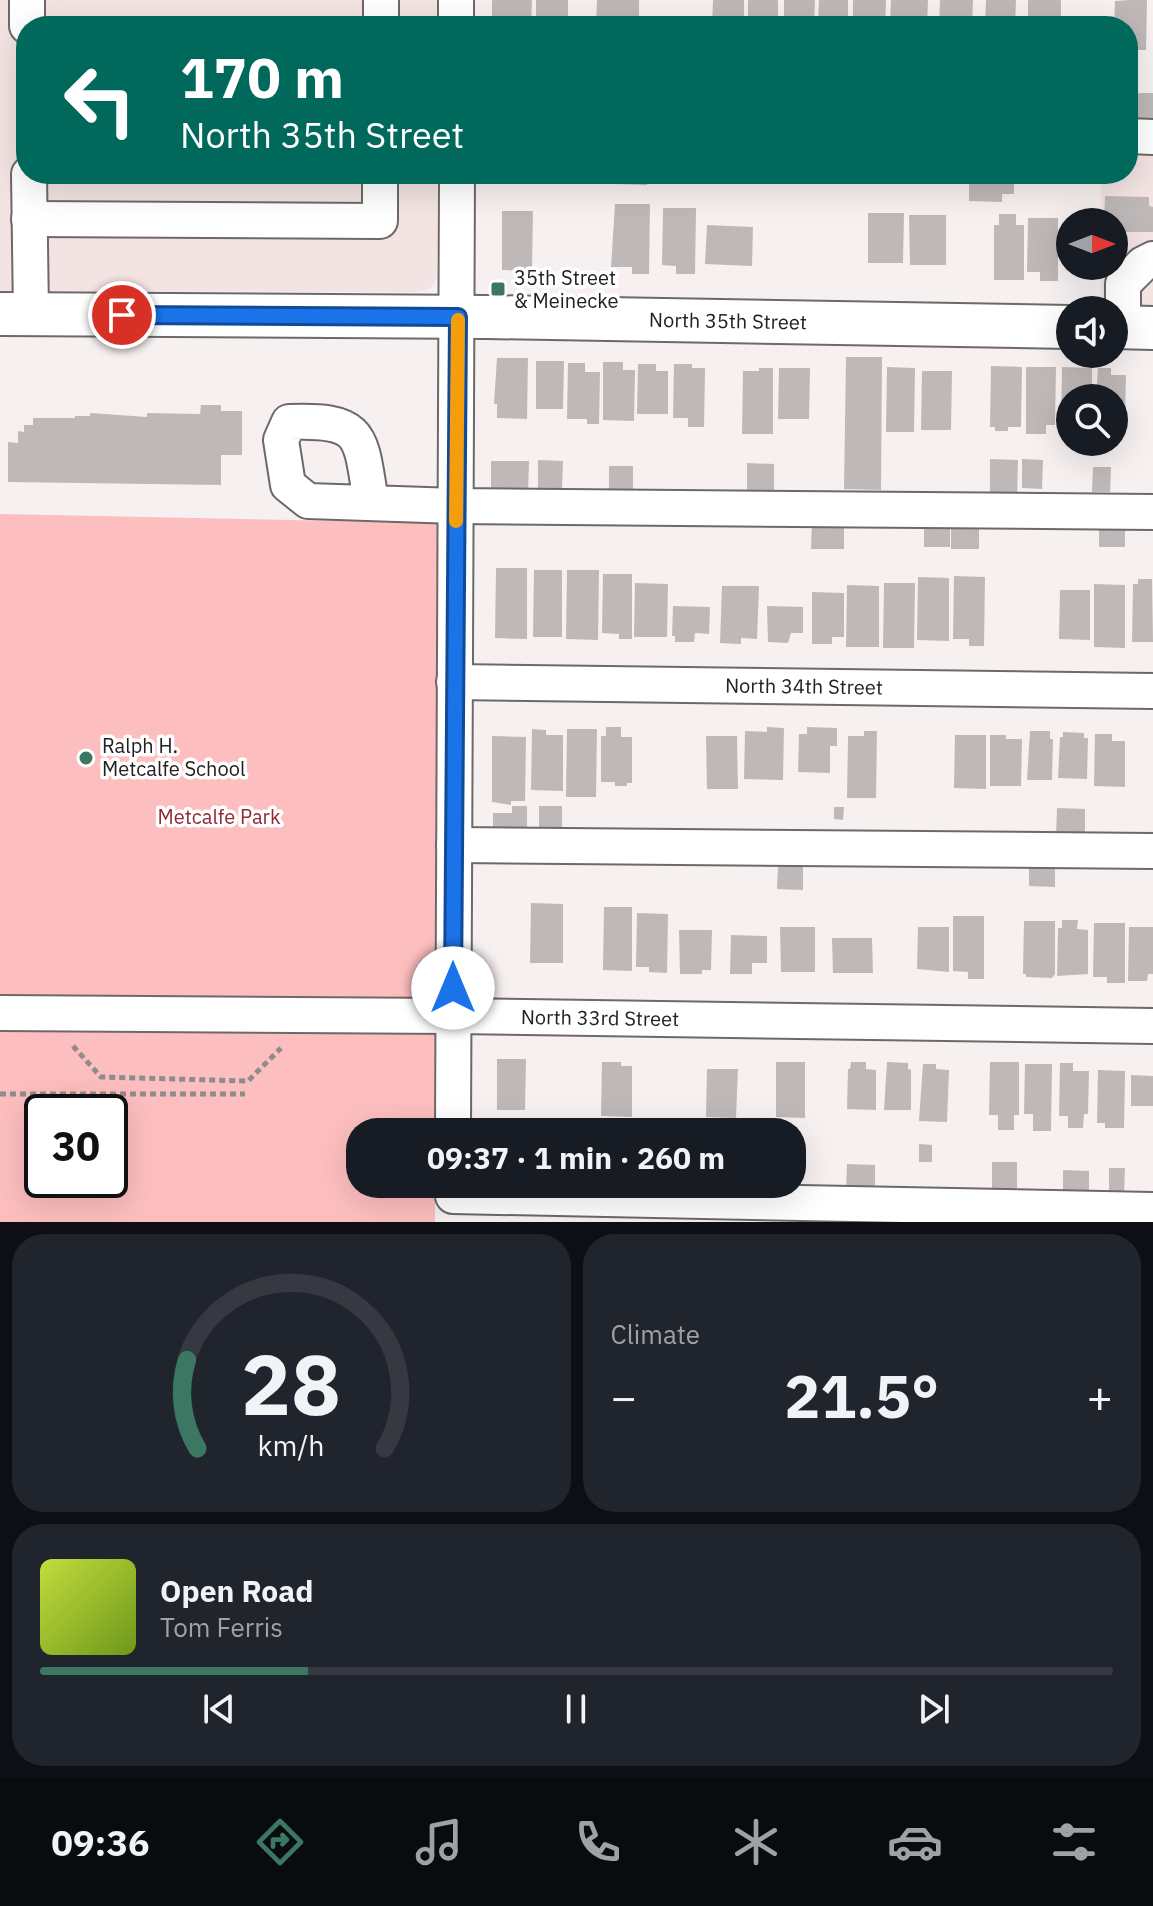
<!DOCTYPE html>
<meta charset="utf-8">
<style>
body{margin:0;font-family:"IBM Plex Sans",sans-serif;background:#20242c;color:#f1f3f6;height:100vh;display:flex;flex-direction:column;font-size:30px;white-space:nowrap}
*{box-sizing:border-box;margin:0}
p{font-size:26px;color:#9ea1a6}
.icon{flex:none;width:44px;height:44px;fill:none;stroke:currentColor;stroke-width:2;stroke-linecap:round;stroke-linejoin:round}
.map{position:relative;height:1222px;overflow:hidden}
.sheet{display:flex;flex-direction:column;gap:12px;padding:12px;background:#0d0f14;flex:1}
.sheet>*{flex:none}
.guide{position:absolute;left:16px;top:16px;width:1122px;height:168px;border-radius:32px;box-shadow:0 8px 32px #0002;background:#00695c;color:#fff;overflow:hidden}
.needle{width:52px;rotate:90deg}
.tools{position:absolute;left:1056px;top:208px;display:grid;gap:16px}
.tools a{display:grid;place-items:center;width:72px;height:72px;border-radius:50%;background:#171b24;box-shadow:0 8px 32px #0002;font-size:40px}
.speed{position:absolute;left:24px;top:1094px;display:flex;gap:16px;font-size:40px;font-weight:700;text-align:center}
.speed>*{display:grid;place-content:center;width:104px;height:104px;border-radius:50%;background:#171b24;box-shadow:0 8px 32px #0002;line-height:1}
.speed .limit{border:4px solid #111;border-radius:12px;background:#fff;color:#111}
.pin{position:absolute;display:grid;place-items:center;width:68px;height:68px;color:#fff;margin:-34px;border:4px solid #fff;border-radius:50%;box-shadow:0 2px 8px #0007}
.me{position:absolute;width:88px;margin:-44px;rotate:0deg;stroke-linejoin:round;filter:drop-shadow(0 0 6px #0008)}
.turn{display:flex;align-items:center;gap:28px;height:168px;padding:0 32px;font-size:36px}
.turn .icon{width:104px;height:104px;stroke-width:2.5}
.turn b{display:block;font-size:56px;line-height:68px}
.big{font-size:60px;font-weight:700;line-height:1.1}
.sheet .tile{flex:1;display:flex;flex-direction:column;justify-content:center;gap:12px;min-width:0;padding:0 28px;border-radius:32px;background:#20242c}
.sheet .dial{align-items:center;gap:0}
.dial svg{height:208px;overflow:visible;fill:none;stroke:#363941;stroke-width:7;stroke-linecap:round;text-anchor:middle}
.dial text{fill:#f1f3f6;stroke:none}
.song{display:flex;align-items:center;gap:24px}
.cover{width:96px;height:96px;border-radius:12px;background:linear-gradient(135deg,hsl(70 70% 55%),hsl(80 70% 35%))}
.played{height:8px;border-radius:4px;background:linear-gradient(90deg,#3b7762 25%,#363941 25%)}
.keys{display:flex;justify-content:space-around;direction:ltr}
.heat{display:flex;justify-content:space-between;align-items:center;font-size:44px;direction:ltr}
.sheet .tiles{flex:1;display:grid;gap:12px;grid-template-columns:1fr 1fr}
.tile:last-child{grid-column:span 2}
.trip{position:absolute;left:346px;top:1118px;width:460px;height:80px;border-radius:32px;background:#171b24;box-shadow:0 8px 32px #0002;font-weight:700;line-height:80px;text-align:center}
.dock{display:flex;height:128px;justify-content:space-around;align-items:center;background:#090b0e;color:#9ea1a6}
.dock .icon{width:56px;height:56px}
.dock .selected{color:#3b7762}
.dock b{font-size:36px;color:#f1f3f6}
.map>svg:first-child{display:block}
</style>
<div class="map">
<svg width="1153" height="1222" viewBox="0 0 1153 1222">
<rect width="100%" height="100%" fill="#f7f0f0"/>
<path fill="#f3e3e3" d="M0 0H437V26H26V174H437V277L430 289 413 292 0 291Z
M1128 136 1153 137V327L1114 310H1101V266H1114V222H1101V174H1128Z"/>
<path fill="#fdbebf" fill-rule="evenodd" d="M0 514 441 523 436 1132H360V1184H435V1222H0ZM42 1112H110V1180H42Z"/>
<path fill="#bfb8b8" d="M492 0H532L531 26H492Z
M536 0H568V26H536Z
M597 0H639V26H596Z
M713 0H744V26H712Z
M748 0H778V26H748Z
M784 0H815L814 26H784Z
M819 0H848V26H818Z
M853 0H886L885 26 853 25Z
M891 0H928L927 26H890Z
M940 0H973L972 26H939Z
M986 0H1016L1015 26H985Z
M1028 0H1061V26H1028Z
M1129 0H1147L1146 50H1128V26H1114L1115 1Z
M1128 93H1153V119H1133V103H1128Z
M617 174H647V185L617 184Z
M969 174H1014V194H1002V202L969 201Z
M1105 196 1149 197V206L1153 207V232H1114V222H1104Z
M615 204H650L649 274H632V267H611Z
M663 208H696L695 274H676V266L662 265Z
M502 211H533L532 271 502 270Z
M868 213H904L903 263H868Z
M999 214H1016V225H1024V280H994V225H999Z
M909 215H946V265H910Z
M1028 218H1058V281H1040V272H1027Z
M707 225 753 227 752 266 705 264Z
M846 357H882L881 490 844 489Z
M497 358H528L527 419 497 418V404H494Z
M536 361H564L563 409H536Z
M603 362H623V370H635L634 421 603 420Z
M568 363H585V372H600L599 424H587V419H567Z
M638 364H656V371H668V414H637Z
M674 364H692V368H705L704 427H688V418H673Z
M991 366 1022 367 1021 427H1008V431H995V427H990Z
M887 367 915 368 914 432H886Z
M1026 367H1056L1055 425H1046V434H1026Z
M1062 367 1092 368V398H1070V432H1061Z
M759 368H773V434H742L743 371H759Z
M779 368H810L809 419H778Z
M1098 368H1111V375H1126L1125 421 1114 420V398H1096Z
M922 371H952L951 430H921Z
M201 405H221V411H242V455H221V485L8 482V442L18 443V431L24 432V425H33V418H75V416H90V413L147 417V413L200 414Z
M990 459 1018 460 1017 496H990Z
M1022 459 1043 460 1042 489 1022 488Z
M538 460 563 461 562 489H538Z
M491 461H529L528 495H491Z
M747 463 774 464V493H747Z
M609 466H633V490L609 489Z
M1093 467H1111L1110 492H1092Z
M812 521H844V549H811Z
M924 521 950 522V547H924Z
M951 522H979V549H951Z
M1099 522H1125V547H1099Z
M496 568H527V639L495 638Z
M534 570H562V637H533Z
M567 570H599L598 640 566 639Z
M603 574H632V639H619V634L602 633Z
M954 576 985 577 984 646H969V639H953Z
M918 577 949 578V641L917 640Z
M1138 579H1152L1153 642H1132L1133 584H1138Z
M635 583 668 584 667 637H634Z
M884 583H915L914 648H883Z
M1094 584 1125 585V648L1094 647Z
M847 585 879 586V647H846Z
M722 586H759L757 639 741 638V644L720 643Z
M1060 590H1090V640L1059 639Z
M812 592 844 593V637H832V644H812Z
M673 606 710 607 709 634 695 633 694 642H675V636H672Z
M767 606 803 607V633H791L788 643 768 642Z
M606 727H621V737H632V783H627V786H615V782H601V736H606Z
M767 727 784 728 783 780 744 779 745 731 767 732Z
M807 727 837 728V746H830V773L798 772 799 734H807Z
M532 729 546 730V735H563V791L531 790Z
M567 729H597L596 797H566Z
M864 731H877L876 798H847L848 736H864Z
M1030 731H1050V739H1053L1052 780H1027Z
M1063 732 1084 733V738H1088L1087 779 1058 778 1060 737H1063Z
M1095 734H1112V741H1125V787L1094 786Z
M955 735H986V789L954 788Z
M990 735H1006V739H1022L1021 786H990Z
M492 736 526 737 525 801H511V805L492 802Z
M706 736H737L738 789H707Z
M512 806H527V836L493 835V813H512Z
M539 806H562V831H539Z
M834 807H844L843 820 834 819Z
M1057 808 1085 809V837H1056Z
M1029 861H1055V887L1029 886Z
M778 865H803V890L777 889Z
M531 903 563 904V963H530Z
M604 907H632V971L603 970Z
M637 913 668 914 667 973 649 972V967H636Z
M953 916H984V979H968V972L953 971Z
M1062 920H1078L1077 929 1088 930V974L1057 976 1058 928H1062Z
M1024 921H1055V974L1052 978 1026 977V974H1023Z
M1094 923H1125V983H1107V977H1093Z
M780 927H815V972H781Z
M918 927H949V972L917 969Z
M1129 927H1153V974H1148L1147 981H1128Z
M679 930H712L711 970H702V974H680Z
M731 935 767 936V963H752V974H730Z
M832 938H872L873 973H833Z
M497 1059H526L525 1110H497Z
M602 1062H621V1066H632V1117L601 1116Z
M776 1062H805V1118L776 1117Z
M851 1062H866V1069L876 1070V1110L847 1109 848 1069H850Z
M887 1062 908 1063V1069L911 1070V1110H884Z
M990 1062H1019V1115H1014V1130H998V1115H989Z
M1060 1063H1073V1071H1089L1088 1114H1084L1083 1128H1068V1116H1059Z
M923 1064H936V1069L949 1070 947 1122 919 1121Z
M1025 1064H1052L1051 1131H1033V1114H1024Z
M707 1069H738L736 1118 706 1117Z
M1098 1070 1125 1071 1124 1128H1105V1123H1097Z
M1131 1075 1153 1076V1106H1131Z
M919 1144 932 1145V1162H919Z
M992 1162H1017V1188H992Z
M847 1164 875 1165V1192L846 1191Z
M1109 1168H1125L1124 1194H1109Z
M1063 1170 1089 1171V1197L1063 1196Z"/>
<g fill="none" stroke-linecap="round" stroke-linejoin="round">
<defs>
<g id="minor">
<path d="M27 0V26"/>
<path d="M456 0V26"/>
<path d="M381 26V0"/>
<path d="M1128 136 1153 137"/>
<path d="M29 174 31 314"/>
<path d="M29 219 380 221V174"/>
<path d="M1123 327V284L1143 264 1153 259"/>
<path d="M371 502C360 436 365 419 289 422L281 440 288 485 308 501 456 506 1153 512"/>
<path id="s1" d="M454 682 1153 691"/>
<path d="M454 845 1153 851"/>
<path id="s2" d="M0 1013 453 1016 1153 1026"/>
<path d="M453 1132 457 174"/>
<path d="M453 1196 1153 1210"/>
</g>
<g id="major">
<path id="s3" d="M0 314 487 317 1070 327"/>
<path d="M1114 327 1153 328"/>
</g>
</defs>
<use href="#minor" stroke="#6e6868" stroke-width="38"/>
<use href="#major" stroke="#6e6868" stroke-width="46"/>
<path stroke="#918c8c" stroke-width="5" stroke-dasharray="6 4" stroke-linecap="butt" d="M73 1046 101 1077 248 1081 281 1048
M0 1094H245"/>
<use href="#minor" stroke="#fff" stroke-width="34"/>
<use href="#major" stroke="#fff" stroke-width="42"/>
</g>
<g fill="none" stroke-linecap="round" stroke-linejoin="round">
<defs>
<path id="route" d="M122 315 458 317 453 988"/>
</defs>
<use href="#route" stroke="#114b97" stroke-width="20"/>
<use href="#route" stroke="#1a73e8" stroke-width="14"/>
<path stroke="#f59e0b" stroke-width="14" d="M456 521 458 320"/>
</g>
<g fill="#3b7762" stroke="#fff" stroke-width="3">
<rect x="490" y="281" width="16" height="16" rx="4"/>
<circle cx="86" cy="758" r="8"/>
</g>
<g text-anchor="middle" stroke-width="7" stroke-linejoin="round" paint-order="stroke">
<g font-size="20" fill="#232020" stroke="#fff" text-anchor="start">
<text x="514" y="285">35th Street<tspan x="514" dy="23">&amp; Meinecke</tspan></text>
<text x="102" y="753">Ralph H.<tspan x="102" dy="23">Metcalfe School</tspan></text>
</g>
<g font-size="20" fill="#232020" stroke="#fff">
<text dy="7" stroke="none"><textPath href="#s3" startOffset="728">North 35th Street</textPath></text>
<text dy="7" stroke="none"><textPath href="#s1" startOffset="350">North 34th Street</textPath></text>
<text dy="7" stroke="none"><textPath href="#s2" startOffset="600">North 33rd Street</textPath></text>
</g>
<g font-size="20" fill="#922835" stroke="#fff">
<text x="219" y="824">Metcalfe Park</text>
</g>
</g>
</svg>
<div class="tools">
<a><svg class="needle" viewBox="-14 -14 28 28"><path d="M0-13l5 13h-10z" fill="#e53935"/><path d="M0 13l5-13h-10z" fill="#9ea1a6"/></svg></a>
<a><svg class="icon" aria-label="sound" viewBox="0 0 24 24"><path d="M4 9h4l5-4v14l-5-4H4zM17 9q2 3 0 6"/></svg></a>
<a><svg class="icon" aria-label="search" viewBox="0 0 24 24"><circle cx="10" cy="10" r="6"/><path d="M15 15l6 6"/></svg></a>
</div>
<div class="speed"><div class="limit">30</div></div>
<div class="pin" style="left:122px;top:315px;background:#d93025"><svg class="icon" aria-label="arrive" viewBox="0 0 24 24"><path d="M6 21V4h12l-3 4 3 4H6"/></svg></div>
<svg class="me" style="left:453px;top:988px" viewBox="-20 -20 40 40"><circle r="19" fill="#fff"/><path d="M0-13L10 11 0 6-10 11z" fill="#1a73e8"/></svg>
<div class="trip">09:37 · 1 min · 260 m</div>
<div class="guide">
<div class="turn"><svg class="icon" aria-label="left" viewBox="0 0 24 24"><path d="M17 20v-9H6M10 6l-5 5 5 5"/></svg><div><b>170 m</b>North 35th Street</div></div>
</div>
</div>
<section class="sheet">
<div class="tiles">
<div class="tile dial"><svg viewBox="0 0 100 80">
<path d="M14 69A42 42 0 1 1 86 69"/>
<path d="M14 69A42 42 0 0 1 10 35" stroke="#3b7762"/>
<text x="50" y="56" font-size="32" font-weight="700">28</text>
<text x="50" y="72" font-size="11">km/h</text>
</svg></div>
<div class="tile"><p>Climate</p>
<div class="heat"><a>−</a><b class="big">21.5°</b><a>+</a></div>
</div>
<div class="tile">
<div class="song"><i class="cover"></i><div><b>Open Road</b><p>Tom Ferris</p></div></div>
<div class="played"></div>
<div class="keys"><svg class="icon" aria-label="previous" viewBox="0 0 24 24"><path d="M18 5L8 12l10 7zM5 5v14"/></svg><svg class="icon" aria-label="pause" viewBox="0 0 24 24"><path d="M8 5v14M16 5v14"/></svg><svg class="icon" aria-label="next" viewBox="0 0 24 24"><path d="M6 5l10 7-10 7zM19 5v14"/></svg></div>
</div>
</div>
</section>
<nav class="dock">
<b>09:36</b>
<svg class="icon selected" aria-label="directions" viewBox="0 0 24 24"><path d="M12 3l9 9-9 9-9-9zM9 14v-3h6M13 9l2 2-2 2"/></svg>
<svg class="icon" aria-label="music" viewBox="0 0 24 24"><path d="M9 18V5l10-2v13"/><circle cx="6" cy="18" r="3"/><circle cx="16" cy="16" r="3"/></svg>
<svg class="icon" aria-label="phone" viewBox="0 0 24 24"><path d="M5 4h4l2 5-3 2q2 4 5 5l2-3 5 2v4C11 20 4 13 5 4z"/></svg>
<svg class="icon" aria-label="climate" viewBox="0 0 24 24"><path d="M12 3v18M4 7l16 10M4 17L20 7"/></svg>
<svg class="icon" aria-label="car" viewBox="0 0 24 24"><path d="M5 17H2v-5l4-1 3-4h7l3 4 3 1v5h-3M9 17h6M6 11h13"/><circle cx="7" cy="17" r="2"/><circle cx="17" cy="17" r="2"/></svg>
<svg class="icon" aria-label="filters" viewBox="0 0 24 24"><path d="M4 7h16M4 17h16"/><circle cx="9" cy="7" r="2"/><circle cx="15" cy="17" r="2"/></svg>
</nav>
